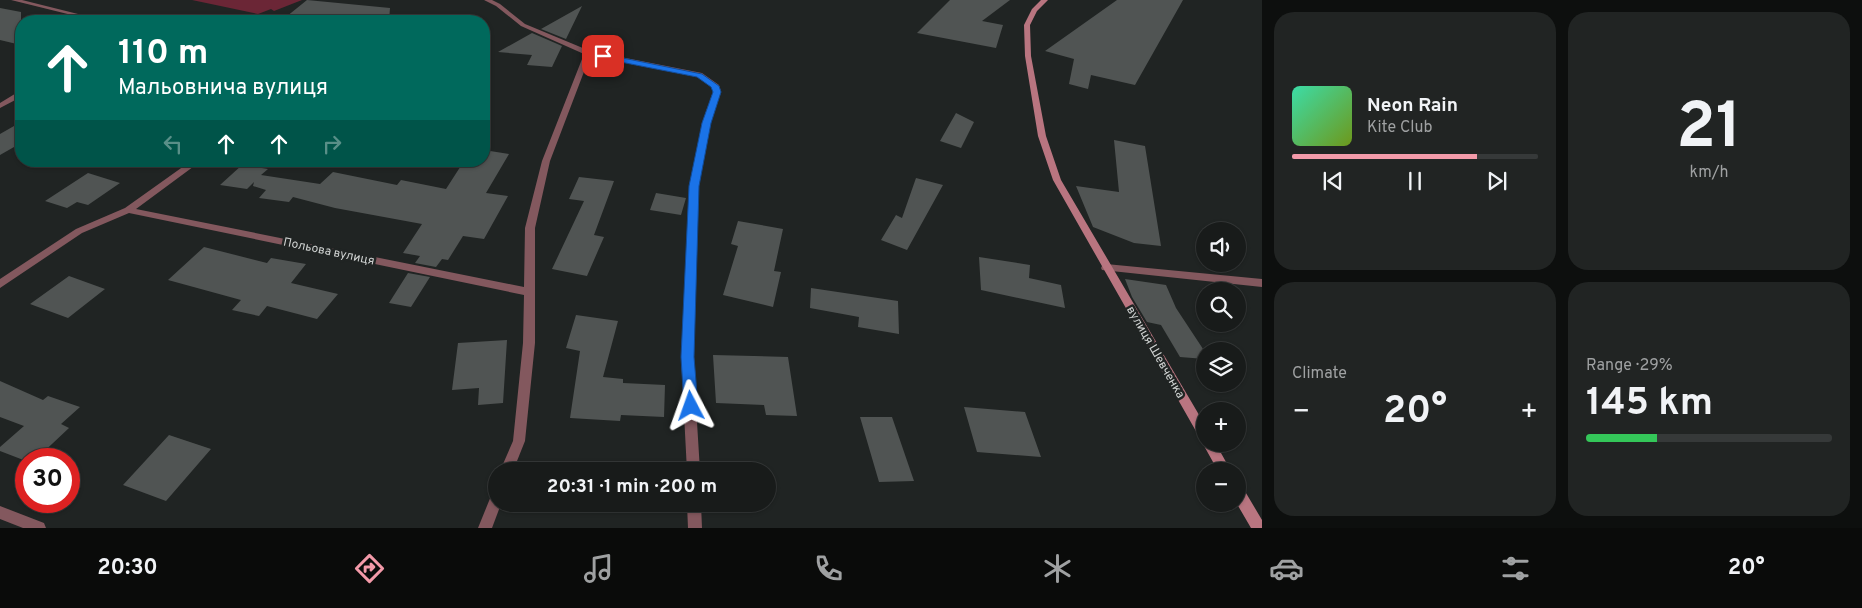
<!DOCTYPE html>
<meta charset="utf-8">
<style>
body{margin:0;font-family:Overpass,sans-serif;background:#212423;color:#f1f3f6;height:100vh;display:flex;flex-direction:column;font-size:19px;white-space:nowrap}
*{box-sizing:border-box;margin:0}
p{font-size:16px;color:#9fa1a2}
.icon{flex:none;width:28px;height:28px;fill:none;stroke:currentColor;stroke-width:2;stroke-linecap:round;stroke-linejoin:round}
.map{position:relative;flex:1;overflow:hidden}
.panel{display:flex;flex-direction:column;gap:12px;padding:12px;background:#0d0f0e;width:600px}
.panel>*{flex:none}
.banner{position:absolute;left:15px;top:15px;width:475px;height:152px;border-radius:20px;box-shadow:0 1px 4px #0004,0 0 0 1px #363939;background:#00695c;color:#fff;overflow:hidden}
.controls{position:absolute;left:1196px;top:222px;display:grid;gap:10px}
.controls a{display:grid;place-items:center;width:50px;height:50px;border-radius:50%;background:#181b1a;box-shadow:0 1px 4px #0004,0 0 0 1px #363939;font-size:25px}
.speed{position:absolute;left:15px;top:448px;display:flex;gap:10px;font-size:25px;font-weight:700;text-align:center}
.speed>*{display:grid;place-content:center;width:65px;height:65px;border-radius:50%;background:#181b1a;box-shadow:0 1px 4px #0004,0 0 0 1px #363939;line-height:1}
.speed .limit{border:8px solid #d22;background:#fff;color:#111}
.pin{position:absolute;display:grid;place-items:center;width:42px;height:42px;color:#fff;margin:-21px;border-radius:10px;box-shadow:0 2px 8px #0006}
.me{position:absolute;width:55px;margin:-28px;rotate:356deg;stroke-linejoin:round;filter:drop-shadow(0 0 4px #0008)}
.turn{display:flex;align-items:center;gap:18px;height:105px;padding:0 20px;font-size:22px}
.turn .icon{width:65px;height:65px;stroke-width:2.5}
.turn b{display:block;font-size:35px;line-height:42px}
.lanes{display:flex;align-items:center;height:48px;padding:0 20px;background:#0003;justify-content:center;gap:25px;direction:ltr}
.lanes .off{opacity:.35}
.big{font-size:38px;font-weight:700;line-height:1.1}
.panel .widget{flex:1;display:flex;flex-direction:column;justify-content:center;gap:8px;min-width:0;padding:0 18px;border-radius:20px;background:#212423}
.panel .dial{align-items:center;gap:0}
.dial b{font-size:65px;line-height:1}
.song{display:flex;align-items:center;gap:15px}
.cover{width:60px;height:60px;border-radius:8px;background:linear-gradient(135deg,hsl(160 70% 55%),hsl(80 70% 35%))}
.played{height:5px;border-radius:2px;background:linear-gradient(90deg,#f39aa9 75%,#363939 75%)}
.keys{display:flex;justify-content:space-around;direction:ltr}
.heat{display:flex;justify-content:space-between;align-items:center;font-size:28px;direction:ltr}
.charge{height:8px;border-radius:4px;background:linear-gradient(90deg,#34c759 29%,#363939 0)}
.panel .tiles{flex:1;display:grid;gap:12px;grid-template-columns:repeat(2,1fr)}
.trip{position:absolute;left:488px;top:462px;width:288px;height:50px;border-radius:25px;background:#181b1a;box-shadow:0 1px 4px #0004,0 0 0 1px #363939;font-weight:700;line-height:50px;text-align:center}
.tabs{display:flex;height:80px;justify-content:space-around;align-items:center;background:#0a0b0a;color:#9fa1a2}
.tabs .icon{width:35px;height:35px}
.tabs .selected{color:#f39aa9}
.tabs b{font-size:22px;color:#f1f3f6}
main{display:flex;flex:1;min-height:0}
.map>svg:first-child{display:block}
</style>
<main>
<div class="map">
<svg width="1262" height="528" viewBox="0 0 1262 528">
<rect width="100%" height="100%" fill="#202423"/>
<path fill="#6b2636" d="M192 0H302L274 11 271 9 258 14Z"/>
<path fill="#505453" d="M307 0 390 8 389 21H281Z
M950 0H1010L982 21 1003 25 996 48 917 33Z
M1117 0H1183L1135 85 1091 75 1088 89 1069 84 1074 59 1045 51Z
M582 6 566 39 541 29Z
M0 8 21 12V45L0 40Z
M532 33 562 46 552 67 527 65 532 55 498 52Z
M956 113 974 122 961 148 940 141Z
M21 122V143L0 155V134Z
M1114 140 1145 146 1161 246 1134 243 1093 227 1076 186 1119 192Z
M484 150 509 154 486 193 508 196 484 239 463 236 448 260 442 259 436 267 415 263 420 256 403 253 422 224 335 208 293 197 289 202 259 198 266 190 253 186 254 182 247 189 220 185 242 165 268 169 261 175 320 184 333 172 397 185 401 180 446 189 464 161H484Z
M88 173 120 183 88 205 77 202 67 208 45 201Z
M579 177 614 181 594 235 604 237 587 276 552 269 584 201 569 199Z
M916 178 943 185 907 250 881 240 896 215 902 218Z
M656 193 686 198 681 215 650 210Z
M738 221 783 229 774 271 781 272 773 307 723 295 738 246 731 244Z
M204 247 267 263 271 258 306 264 291 283 338 294 317 319 267 306 259 316 232 310 241 300 168 280Z
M979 257 1030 265 1029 278 1061 285 1065 308 981 290Z
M408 273 430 277 411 307 389 303Z
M69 276 105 289 68 318 30 304Z
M1125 279 1166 285 1176 308 1205 352V359L1180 357 1161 325 1147 322 1132 297Z
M811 288 898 301 899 334 858 327 859 317 810 308Z
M576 315 618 321 603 377 623 379V383L665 385 664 417 621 415 620 421 570 418 580 351 566 348Z
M507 340 503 403 478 405 479 388 452 390 458 343Z
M713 355 788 357 797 416 766 415 764 405 716 403Z
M0 381 43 400 48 396 80 407 61 424 69 428 36 459H26V461L0 451V447L24 426 0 417Z
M964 407 1025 412 1041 457 977 452Z
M860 417H892L914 481 879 482Z
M169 435 211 449 166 501 123 485Z"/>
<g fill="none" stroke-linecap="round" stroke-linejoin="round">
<path fill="#83585e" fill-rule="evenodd" d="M11 0H22L106 21H96Z
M484 0H492L500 4 525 24 590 51 702 73 719 85 721 92 710 123 698 186 693 357 700 471H687L681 357 690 186 702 123 713 92 712 86 697 77 590 56 550 161 535 228V343L525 441 513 471H500L513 441 523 343 524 295 129 213 82 233 0 288V279L76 229 125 208 191 161H201L136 209 524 287 525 228 542 161 584 54 521 26 496 6Z
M18 92H21V97L0 108V103Z
M1106 264 1262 279V287L1102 270 1101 268 1102 266Z
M496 494V504H501L492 528H478L491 496Z
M687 504H701L702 528H688Z
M0 506 44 523 46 528H23L0 519Z"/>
<path fill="#b97580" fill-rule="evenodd" d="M1041 0H1048L1037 11 1030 25 1031 56 1046 136 1061 180 1205 425V444H1216L1231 471H1218L1203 444 1204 441 1201 440 1053 180 1038 136 1025 56 1024 25 1032 9Z
M1238 486 1243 488 1262 520V528H1251L1237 504Z"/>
</g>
<path fill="#1a73e8" stroke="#114b97" d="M603 54 702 74 719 86 721 92 711 123 699 186 694 357 698 406 696 410H686L684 406 681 357 689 186 702 123 713 92 711 87 697 77 600 58 599 56Z"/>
<g text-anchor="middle" stroke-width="5" stroke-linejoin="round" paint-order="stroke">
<g font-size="12" fill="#d1d4d3" stroke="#202423">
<text transform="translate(329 251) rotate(12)" y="4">Польова вулиця</text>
<text transform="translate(1156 352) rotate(60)" y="4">вулиця Шевченка</text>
</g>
</g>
</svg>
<div class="controls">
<a><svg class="icon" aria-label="sound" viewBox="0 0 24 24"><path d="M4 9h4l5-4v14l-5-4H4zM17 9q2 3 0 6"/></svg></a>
<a><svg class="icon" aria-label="search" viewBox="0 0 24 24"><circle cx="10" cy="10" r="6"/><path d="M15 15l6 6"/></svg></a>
<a><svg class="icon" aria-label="layers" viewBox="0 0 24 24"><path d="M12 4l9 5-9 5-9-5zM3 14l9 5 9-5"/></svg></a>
<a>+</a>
<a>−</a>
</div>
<div class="speed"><div class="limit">30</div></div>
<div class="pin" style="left:603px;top:56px;background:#d93025"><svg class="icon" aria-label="arrive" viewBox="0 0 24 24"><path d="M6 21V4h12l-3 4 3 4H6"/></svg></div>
<svg class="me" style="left:691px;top:406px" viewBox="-20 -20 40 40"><path d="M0-17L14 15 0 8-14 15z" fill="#1a73e8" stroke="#fff" stroke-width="4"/></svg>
<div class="trip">20:31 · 1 min · 200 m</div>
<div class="banner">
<div class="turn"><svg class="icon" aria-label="ahead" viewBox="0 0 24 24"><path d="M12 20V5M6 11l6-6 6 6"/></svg><div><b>110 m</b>Мальовнича вулиця</div></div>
<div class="lanes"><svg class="icon off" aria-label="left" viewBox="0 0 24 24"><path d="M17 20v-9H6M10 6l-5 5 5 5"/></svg><svg class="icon" aria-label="ahead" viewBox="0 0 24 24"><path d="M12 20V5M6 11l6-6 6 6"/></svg><svg class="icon" aria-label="ahead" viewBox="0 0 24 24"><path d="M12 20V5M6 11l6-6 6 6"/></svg><svg class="icon off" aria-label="right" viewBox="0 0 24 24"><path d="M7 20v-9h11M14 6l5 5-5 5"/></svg></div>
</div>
</div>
<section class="panel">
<div class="tiles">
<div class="widget">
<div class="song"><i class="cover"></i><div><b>Neon Rain</b><p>Kite Club</p></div></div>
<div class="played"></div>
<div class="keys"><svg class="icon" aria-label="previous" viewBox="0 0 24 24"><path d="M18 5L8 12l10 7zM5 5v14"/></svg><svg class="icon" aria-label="pause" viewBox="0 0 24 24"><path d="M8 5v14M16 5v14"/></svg><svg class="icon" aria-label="next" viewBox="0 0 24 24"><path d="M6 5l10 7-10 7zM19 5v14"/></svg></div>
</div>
<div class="widget dial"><b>21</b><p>km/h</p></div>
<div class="widget"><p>Climate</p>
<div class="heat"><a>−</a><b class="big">20°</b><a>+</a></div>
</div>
<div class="widget"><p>Range · 29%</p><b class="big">145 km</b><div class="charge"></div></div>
</div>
</section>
</main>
<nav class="tabs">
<b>20:30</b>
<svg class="icon selected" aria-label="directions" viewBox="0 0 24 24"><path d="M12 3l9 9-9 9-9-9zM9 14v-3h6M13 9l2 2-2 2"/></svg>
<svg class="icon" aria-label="music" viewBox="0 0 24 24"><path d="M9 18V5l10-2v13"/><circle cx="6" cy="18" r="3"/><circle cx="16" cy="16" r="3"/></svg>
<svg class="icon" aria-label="phone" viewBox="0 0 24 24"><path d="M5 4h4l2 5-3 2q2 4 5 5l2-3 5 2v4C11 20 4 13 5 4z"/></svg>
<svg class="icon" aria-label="climate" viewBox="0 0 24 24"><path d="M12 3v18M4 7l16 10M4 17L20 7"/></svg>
<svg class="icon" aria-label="car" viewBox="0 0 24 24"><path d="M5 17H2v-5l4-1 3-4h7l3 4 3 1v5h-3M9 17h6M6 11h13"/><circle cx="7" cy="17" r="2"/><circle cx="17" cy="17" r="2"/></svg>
<svg class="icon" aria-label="filters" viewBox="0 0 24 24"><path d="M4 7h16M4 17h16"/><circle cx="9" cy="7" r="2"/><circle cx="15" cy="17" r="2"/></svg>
<b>20°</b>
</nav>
